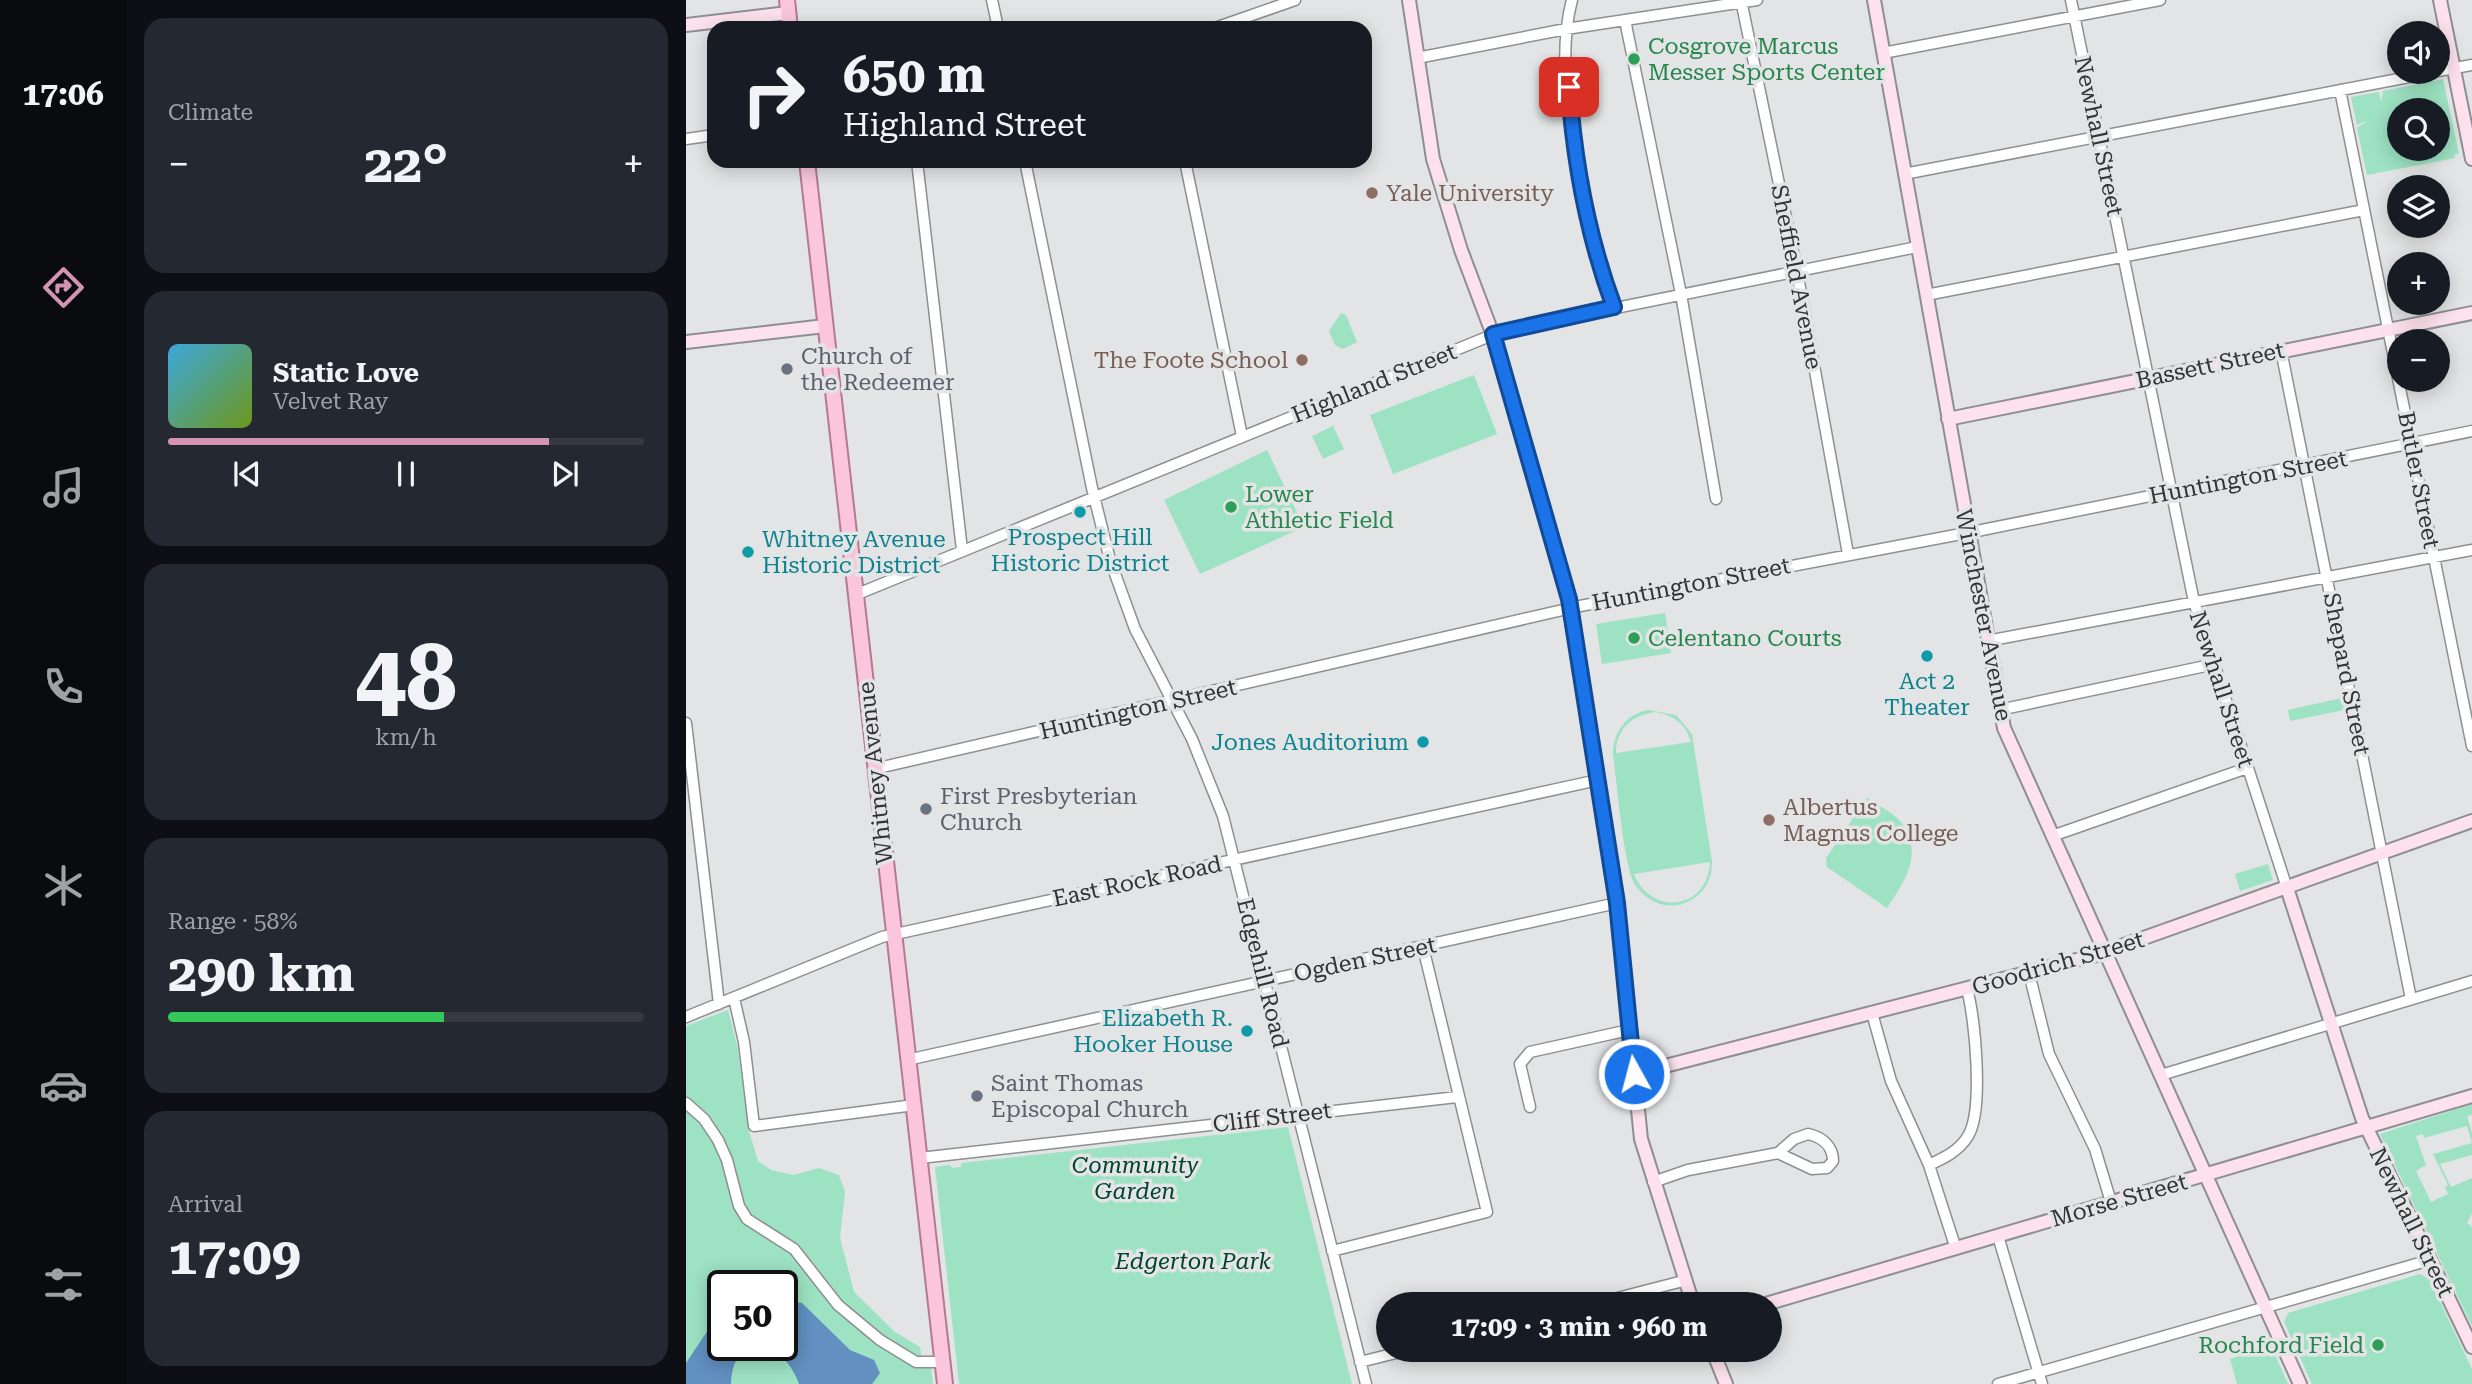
<!DOCTYPE html>
<meta charset="utf-8">
<style>
body{margin:0;font-family:"Roboto Serif",serif;background:#242831;color:#f1f3f6;height:100vh;display:flex;flex-direction:column;font-size:26px;white-space:nowrap}
*{box-sizing:border-box;margin:0}
p{font-size:23px;color:#9ea1a6}
.icon{flex:none;width:38px;height:38px;fill:none;stroke:currentColor;stroke-width:2;stroke-linecap:round;stroke-linejoin:round}
.map{position:relative;flex:1;overflow:hidden}
.sheet{display:flex;flex-direction:column;gap:18px;padding:18px;background:#0d0f14;width:560px}
.sheet>*{flex:none}
.hud{position:absolute;left:21px;top:21px;width:665px;height:147px;border-radius:21px;box-shadow:0 4px 18px #0003;background:#171b24;color:#f1f3f6;overflow:hidden}
.fabs{position:absolute;left:1701px;top:21px;display:grid;gap:14px}
.fabs a{display:grid;place-items:center;width:63px;height:63px;border-radius:50%;background:#171b24;box-shadow:0 4px 18px #0003;font-size:35px}
.speed{position:absolute;left:21px;top:1270px;display:flex;gap:14px;font-size:35px;font-weight:700;text-align:center}
.speed>*{display:grid;place-content:center;width:91px;height:91px;border-radius:50%;background:#171b24;box-shadow:0 4px 18px #0003;line-height:1}
.speed .limit{border:4px solid #111;border-radius:10px;background:#fff;color:#111}
.pin{position:absolute;display:grid;place-items:center;width:60px;height:60px;color:#fff;margin:-30px;border-radius:14px;box-shadow:0 4px 10px #0006}
.me{position:absolute;width:77px;margin:-38px;rotate:353deg;stroke-linejoin:round;filter:drop-shadow(0 0 5px #0008)}
.turn{display:flex;align-items:center;gap:24px;height:147px;padding:0 21px;font-size:32px}
.turn .icon{width:91px;height:91px;stroke-width:2.5}
.turn b{display:block;font-size:49px;line-height:60px}
.big{font-size:52px;font-weight:700;line-height:1.1}
.sheet .widget{flex:1;display:flex;flex-direction:column;justify-content:center;gap:10px;min-width:0;padding:0 24px;border-radius:21px;background:#242831}
.sheet .dial{align-items:center;gap:0}
.dial b{font-size:91px;line-height:1}
.song{display:flex;align-items:center;gap:21px}
.cover{width:84px;height:84px;border-radius:10px;background:linear-gradient(135deg,hsl(200 70% 55%),hsl(80 70% 35%))}
.played{height:7px;border-radius:4px;background:linear-gradient(90deg,#d394b1 80%,#363941 80%)}
.keys{display:flex;justify-content:space-around;direction:ltr}
.heat{display:flex;justify-content:space-between;align-items:center;font-size:38px;direction:ltr}
.charge{height:10px;border-radius:5px;background:linear-gradient(90deg,#34c759 58%,#363941 0)}
.trip{position:absolute;left:690px;top:1292px;width:406px;height:70px;border-radius:35px;background:#171b24;box-shadow:0 4px 18px #0003;font-weight:700;line-height:70px;text-align:center}
main{display:flex;flex:1;min-height:0}
.tabs{display:flex;flex-direction:column;width:126px;justify-content:space-around;align-items:center;background:#090b0e;color:#9ea1a6}
.tabs .icon{width:49px;height:49px}
.tabs .active{color:#d394b1}
.tabs b{font-size:32px;color:#f1f3f6}
.map>svg:first-child{display:block}
</style>
<main>
<nav class="tabs">
<b>17:06</b>
<svg class="icon active" aria-label="directions" viewBox="0 0 24 24"><path d="M12 3l9 9-9 9-9-9zM9 14v-3h6M13 9l2 2-2 2"/></svg>
<svg class="icon" aria-label="music" viewBox="0 0 24 24"><path d="M9 18V5l10-2v13"/><circle cx="6" cy="18" r="3"/><circle cx="16" cy="16" r="3"/></svg>
<svg class="icon" aria-label="phone" viewBox="0 0 24 24"><path d="M5 4h4l2 5-3 2q2 4 5 5l2-3 5 2v4C11 20 4 13 5 4z"/></svg>
<svg class="icon" aria-label="climate" viewBox="0 0 24 24"><path d="M12 3v18M4 7l16 10M4 17L20 7"/></svg>
<svg class="icon" aria-label="car" viewBox="0 0 24 24"><path d="M5 17H2v-5l4-1 3-4h7l3 4 3 1v5h-3M9 17h6M6 11h13"/><circle cx="7" cy="17" r="2"/><circle cx="17" cy="17" r="2"/></svg>
<svg class="icon" aria-label="filters" viewBox="0 0 24 24"><path d="M4 7h16M4 17h16"/><circle cx="9" cy="7" r="2"/><circle cx="15" cy="17" r="2"/></svg>
</nav>
<section class="sheet">
<div class="widget"><p>Climate</p>
<div class="heat"><a>−</a><b class="big">22°</b><a>+</a></div>
</div>
<div class="widget">
<div class="song"><i class="cover"></i><div><b>Static Love</b><p>Velvet Ray</p></div></div>
<div class="played"></div>
<div class="keys"><svg class="icon" aria-label="previous" viewBox="0 0 24 24"><path d="M18 5L8 12l10 7zM5 5v14"/></svg><svg class="icon" aria-label="pause" viewBox="0 0 24 24"><path d="M8 5v14M16 5v14"/></svg><svg class="icon" aria-label="next" viewBox="0 0 24 24"><path d="M6 5l10 7-10 7zM19 5v14"/></svg></div>
</div>
<div class="widget dial"><b>48</b><p>km/h</p></div>
<div class="widget"><p>Range · 58%</p><b class="big">290 km</b><div class="charge"></div></div>
<div class="widget"><p>Arrival</p><b class="big">17:09</b></div>
</section>
<div class="map">
<svg width="1786" height="1384" viewBox="0 0 1786 1384">
<rect width="100%" height="100%" fill="#e3e4e5"/>
<path fill="#9de2c2" fill-rule="evenodd" d="M1757 79 1773 154H1769V158L1681 175 1671 128 1682 120 1671 125 1665 97 1693 92 1695 102 1697 91ZM1713 110H1752V149H1713Z
M655 313 660 315 671 342 657 349 649 345 643 331Z
M788 375 811 434 707 474 684 415Z
M647 426 658 449 637 459 626 436Z
M581 450 618 527 514 574 478 500Z
M979 613 985 653 916 664 910 624Z
M1656 698 1658 710 1604 721 1602 710Z
M962 710 990 715 1006 734 1026 862C1026 879 1019 893 1003 901 983 912 959 902 948 883 937 861 931 783 927 755 927 732 940 714 962 710ZM969 712C988 715 1000 724 1005 742L930 753C930 729 946 715 969 712ZM1024 862C1022 910 965 917 948 874Z
M1181 798C1191 805 1206 812 1214 821 1239 853 1219 881 1201 908L1141 867 1140 858Z
M1582 864 1587 880 1554 891 1549 874Z
M42 1010 52 1049 63 1131 72 1161 85 1170 108 1175 133 1168 153 1175 159 1192 154 1238 168 1292 209 1332 234 1347 237 1366 245 1367 247 1384H0V1026ZM37 1286H96V1346H37Z
M1786 1104V1115L1781 1116 1786 1133V1155L1754 1164 1765 1187 1786 1178V1213L1781 1223 1786 1227V1326L1694 1134ZM1781 1126 1786 1143 1747 1154 1762 1185 1759 1187 1762 1194 1745 1202 1730 1171 1740 1165 1730 1136 1737 1134 1738 1138Z
M602 1127 666 1384H273L249 1167 264 1165 266 1168 275 1167V1163Z
M1734 1274 1743 1279 1786 1369V1384H1626L1598 1322 1602 1313Z
M1585 1346 1602 1384H1551L1544 1359Z"/>
<path fill="#6190c1" d="M96 1300 116 1303 164 1350 188 1360 194 1373 186 1384H113C107 1367 96 1353 78 1346H96Z
M37 1316V1346H69C50 1353 46 1365 45 1384H0V1363L24 1327Z"/>
<g fill="none" stroke-linecap="round" stroke-linejoin="round">
<defs>
<path id="street" d="M306 0 312 28
M886 0C864 80 901 229 928 307
M1055 0 1111 271 1162 554
M1385 0 1508 602 1601 888
M939 20 995 294 1030 499
M529 28 609 0
M1197 53 1474 0
M731 58 880 29 1071 0
M1752 71 1786 65
M1654 90 1786 746
M0 139 28 135
M231 161 276 550
M339 161 406 488 424 560 449 629 506 739 537 816 680 1384
M499 161 556 436
M1218 174 1749 72
M1240 295 1678 210
M1595 350 1725 999
M169 595 816 331 1231 247
M1301 641 1786 550
M1313 710 1529 664
M0 723 33 1004
M188 769 894 606 1291 531 1786 431
M1366 836 1561 768
M1343 973 1363 1054 1409 1149 1425 1202
M48 998 58 1042 68 1126 228 1105
M1186 1013 1205 1081 1243 1165 1270 1249
M0 1017 196 937 912 780
M221 1060 931 903
M1475 1075 1786 981
M0 1103 18 1119 32 1140 41 1160 53 1206 61 1219 108 1249 152 1305 194 1340 230 1362H256
M844 1107 834 1064 844 1052 943 1030
M1122 1134C1136 1137 1147 1146 1147 1161L1141 1168 1126 1169 1092 1153 1108 1139Z
M234 1158 771 1097
M1243 1165C1258 1158 1273 1151 1282 1136 1298 1110 1289 1019 1281 989
M967 1182 1002 1170 1092 1153
M1312 1236 1356 1384
M646 1251 801 1212 737 947
M908 1304 997 1281
M674 1362 726 1349
M1312 1384 1744 1260"/>
<path id="secondary" d="M723 0 747 159 775 250 810 343 883 599 931 903 955 1139 1007 1304
M1188 0 1318 728 1614 1384
M1754 0 1786 159
M0 25 102 13
M0 342 139 326
M1262 419 1786 313
M1601 888 1676 1118 1786 1347
M948 1074 1410 955 1786 821
M1080 1304 1786 1096
M1026 1349 1040 1384"/>
<path id="primary" d="M101 0 104 28
M121 161 259 1384"/>
</defs>
<use href="#street" stroke="#8e8f90" stroke-width="13"/>
<use href="#secondary" stroke="#8e8f90" stroke-width="16"/>
<use href="#primary" stroke="#b37a91" stroke-width="18"/>
<use href="#street" stroke="#fff" stroke-width="10"/>
<use href="#secondary" stroke="#fde2ed" stroke-width="12"/>
<use href="#primary" stroke="#fbc6db" stroke-width="14"/>
</g>
<g fill="none" stroke-linecap="round" stroke-linejoin="round">
<defs>
<path id="route" d="M883 87C888 162 902 237 928 307L807 334 883 599 931 903 948 1074"/>
</defs>
<use href="#route" stroke="#114b97" stroke-width="18"/>
<use href="#route" stroke="#1a73e8" stroke-width="12"/>
</g>
<g fill="#2e9e5b" stroke="#e3e4e5" stroke-width="2.5">
<circle cx="948" cy="59" r="7"/>
<circle cx="545" cy="507" r="7"/>
<circle cx="948" cy="638" r="7"/>
<circle cx="1692" cy="1345" r="7"/>
</g>
<g fill="#8d6e63" stroke="#e3e4e5" stroke-width="2.5">
<circle cx="686" cy="193" r="7"/>
<circle cx="616" cy="360" r="7"/>
<circle cx="1083" cy="820" r="7"/>
</g>
<g fill="#6b7280" stroke="#e3e4e5" stroke-width="2.5">
<circle cx="101" cy="369" r="7"/>
<circle cx="240" cy="809" r="7"/>
<circle cx="291" cy="1096" r="7"/>
</g>
<g fill="#0f9aa8" stroke="#e3e4e5" stroke-width="2.5">
<circle cx="394" cy="512" r="7"/>
<circle cx="62" cy="552" r="7"/>
<circle cx="1241" cy="656" r="7"/>
<circle cx="737" cy="742" r="7"/>
<circle cx="561" cy="1031" r="7"/>
</g>
<g text-anchor="middle" stroke-width="7" stroke-linejoin="round" paint-order="stroke">
<g font-size="23" fill="#27864d" stroke="#e3e4e5" text-anchor="start">
<text x="962" y="54">Cosgrove Marcus<tspan x="962" dy="26">Messer Sports Center</tspan></text>
<text x="559" y="502">Lower<tspan x="559" dy="26">Athletic Field</tspan></text>
<text x="962" y="646">Celentano Courts</text>
<text x="1678" y="1353" text-anchor="end">Rochford Field</text>
</g>
<g font-size="23" fill="#323333" stroke="#e3e4e5">
<text transform="translate(1413 136) rotate(78)" y="8">Newhall Street</text>
<text transform="translate(1111 277) rotate(79)" y="8">Sheffield Avenue</text>
<text transform="translate(1524 365) rotate(-12)" y="8">Bassett Street</text>
<text transform="translate(688 383) rotate(-22)" y="8">Highland Street</text>
<text transform="translate(1562 477) rotate(-11)" y="8">Huntington Street</text>
<text transform="translate(1733 480) rotate(79)" y="8">Butler Street</text>
<text transform="translate(1005 584) rotate(-11)" y="8">Huntington Street</text>
<text transform="translate(1298 615) rotate(79)" y="8">Winchester Avenue</text>
<text transform="translate(1661 674) rotate(79)" y="8">Shepard Street</text>
<text transform="translate(1536 689) rotate(72)" y="8">Newhall Street</text>
<text transform="translate(452 709) rotate(-13)" y="8">Huntington Street</text>
<text transform="translate(189 773) rotate(-96)" y="8">Whitney Avenue</text>
<text transform="translate(451 881) rotate(-12)" y="8">East Rock Road</text>
<text transform="translate(679 959) rotate(-12)" y="8">Ogden Street</text>
<text transform="translate(1372 963) rotate(-16)" y="8">Goodrich Street</text>
<text transform="translate(577 973) rotate(76)" y="8">Edgehill Road</text>
<text transform="translate(586 1117) rotate(-7)" y="8">Cliff Street</text>
<text transform="translate(1433 1200) rotate(-16)" y="8">Morse Street</text>
<text transform="translate(1726 1222) rotate(64)" y="8">Newhall Street</text>
</g>
<g font-size="23" fill="#785e54" stroke="#e3e4e5" text-anchor="start">
<text x="700" y="201">Yale University</text>
<text x="602" y="368" text-anchor="end">The Foote School</text>
<text x="1097" y="815">Albertus<tspan x="1097" dy="26">Magnus College</tspan></text>
</g>
<g font-size="23" fill="#5b616d" stroke="#e3e4e5" text-anchor="start">
<text x="115" y="364">Church of<tspan x="115" dy="26">the Redeemer</tspan></text>
<text x="254" y="804">First Presbyterian<tspan x="254" dy="26">Church</tspan></text>
<text x="305" y="1091">Saint Thomas<tspan x="305" dy="26">Episcopal Church</tspan></text>
</g>
<g font-size="23" fill="#0d838f" stroke="#e3e4e5">
<text x="394" y="545">Prospect Hill<tspan x="394" dy="26">Historic District</tspan></text>
<text x="76" y="547" text-anchor="start">Whitney Avenue<tspan x="76" dy="26">Historic District</tspan></text>
<text x="1241" y="689">Act 2<tspan x="1241" dy="26">Theater</tspan></text>
<text x="723" y="750" text-anchor="end">Jones Auditorium</text>
<text x="547" y="1026" text-anchor="end">Elizabeth R.<tspan x="547" dy="26">Hooker House</tspan></text>
</g>
<g font-size="23" font-style="italic" fill="#01442e" stroke="#e3e4e5">
<text x="449" y="1173">Community<tspan x="449" dy="26">Garden</tspan></text>
<text x="507" y="1269">Edgerton Park</text>
</g>
</g>
</svg>
<div class="fabs">
<a><svg class="icon" aria-label="sound" viewBox="0 0 24 24"><path d="M4 9h4l5-4v14l-5-4H4zM17 9q2 3 0 6"/></svg></a>
<a><svg class="icon" aria-label="search" viewBox="0 0 24 24"><circle cx="10" cy="10" r="6"/><path d="M15 15l6 6"/></svg></a>
<a><svg class="icon" aria-label="layers" viewBox="0 0 24 24"><path d="M12 4l9 5-9 5-9-5zM3 14l9 5 9-5"/></svg></a>
<a>+</a>
<a>−</a>
</div>
<div class="speed"><div class="limit">50</div></div>
<div class="pin" style="left:883px;top:87px;background:#d93025"><svg class="icon" aria-label="arrive" viewBox="0 0 24 24"><path d="M6 21V4h12l-3 4 3 4H6"/></svg></div>
<svg class="me" style="left:948px;top:1074px" viewBox="-20 -20 40 40"><circle r="17" fill="#1a73e8" stroke="#fff" stroke-width="3"/><path d="M0-11L8 9 0 5-8 9z" fill="#fff"/></svg>
<div class="trip">17:09 · 3 min · 960 m</div>
<div class="hud">
<div class="turn"><svg class="icon" aria-label="right" viewBox="0 0 24 24"><path d="M7 20v-9h11M14 6l5 5-5 5"/></svg><div><b>650 m</b>Highland Street</div></div>
</div>
</div>
</main>
